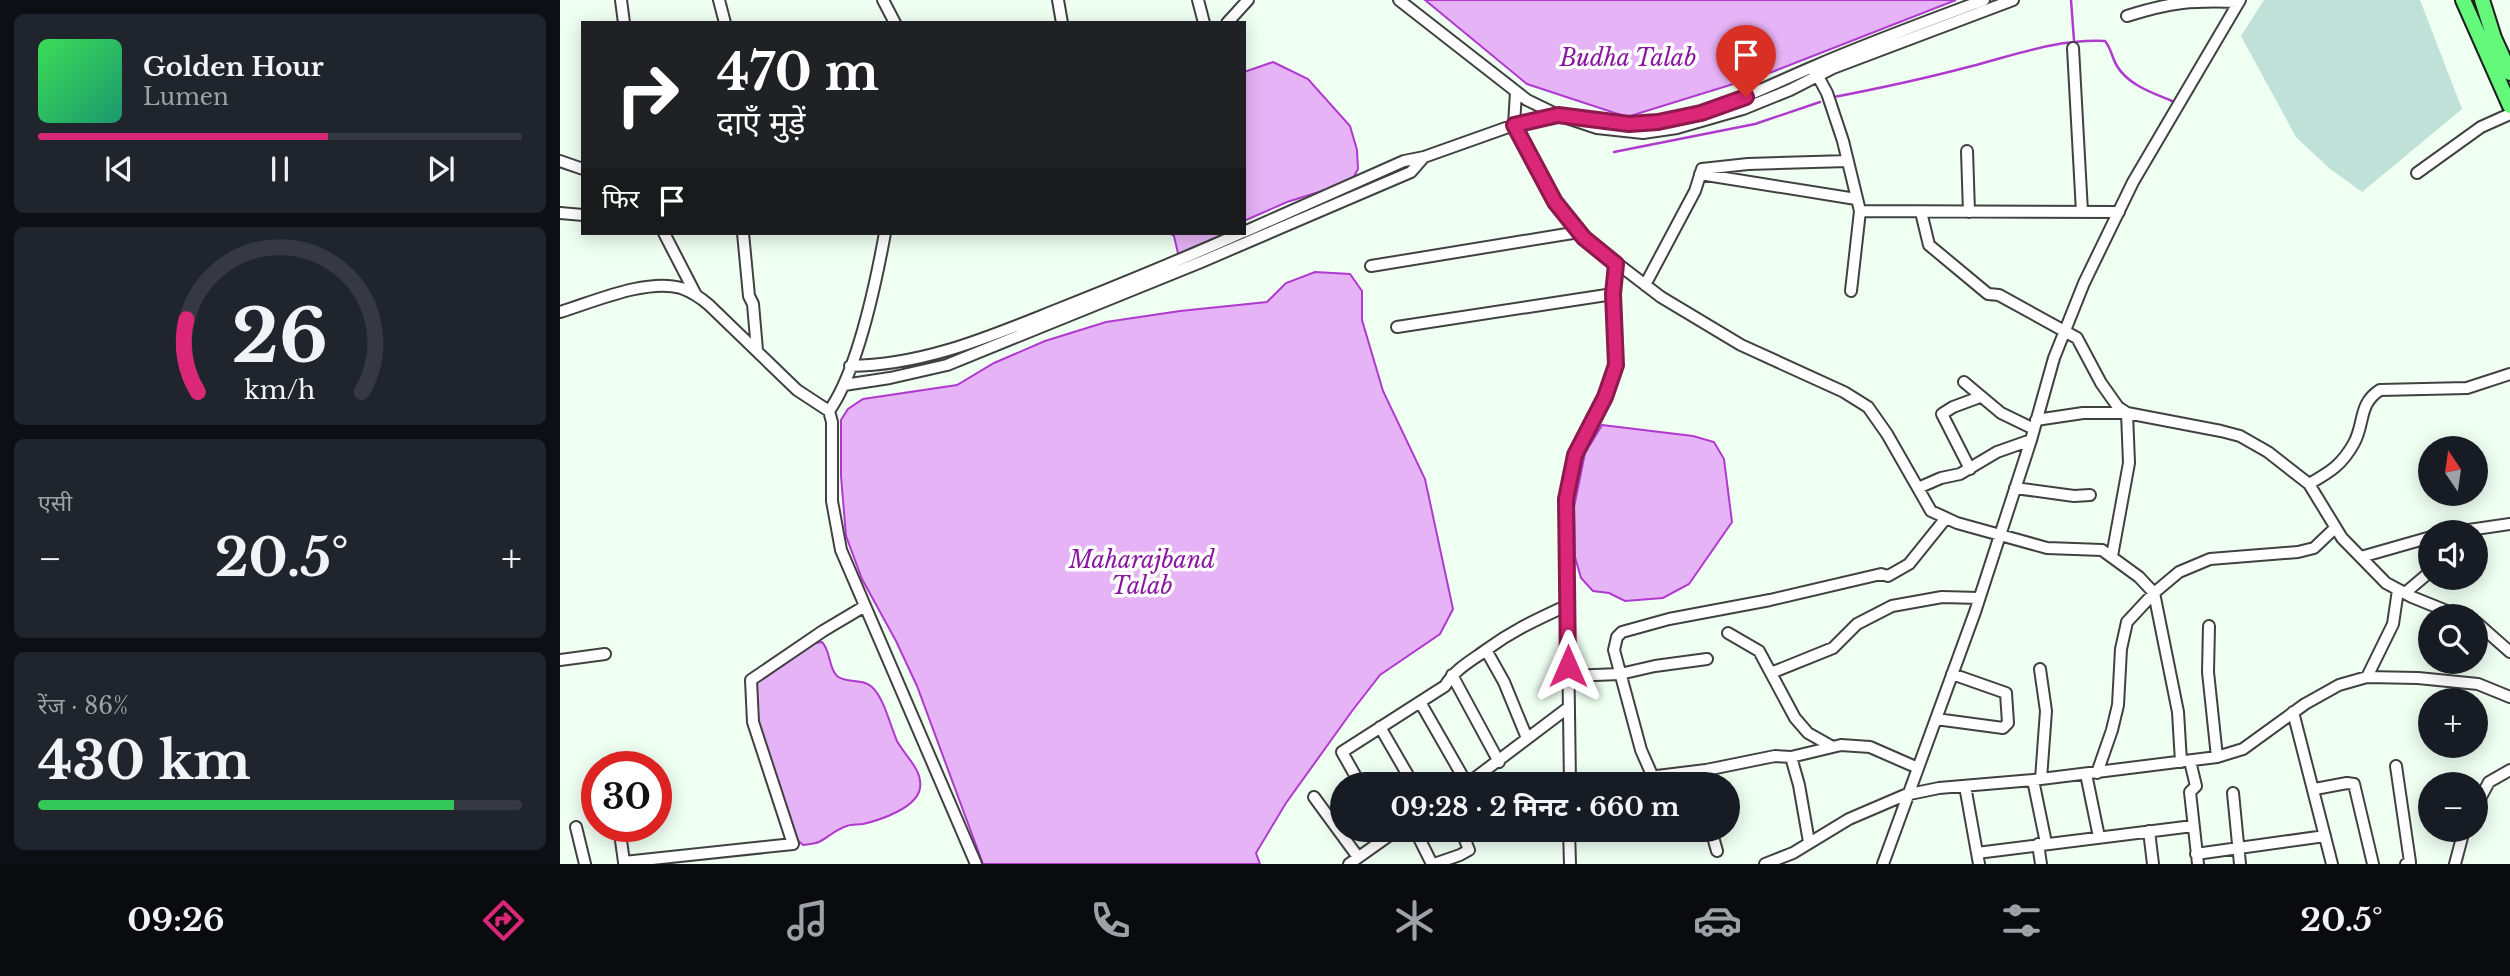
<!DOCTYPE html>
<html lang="hi">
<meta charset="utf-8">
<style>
body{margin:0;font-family:"Libre Baskerville","Noto Sans Devanagari",serif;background:#20242c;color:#f1f3f6;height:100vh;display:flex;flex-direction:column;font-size:26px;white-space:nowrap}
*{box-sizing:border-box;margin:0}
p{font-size:23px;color:#9ea1a6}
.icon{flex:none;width:38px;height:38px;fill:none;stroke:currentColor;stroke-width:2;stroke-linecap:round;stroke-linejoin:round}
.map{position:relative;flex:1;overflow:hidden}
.details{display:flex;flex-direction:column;gap:14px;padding:14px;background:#0d0f14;width:560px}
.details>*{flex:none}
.top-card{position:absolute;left:21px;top:21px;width:665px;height:214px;border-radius:0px;box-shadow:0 4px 18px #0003;background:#202124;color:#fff;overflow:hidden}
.needle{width:46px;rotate:347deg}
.buttons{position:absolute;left:1858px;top:436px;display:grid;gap:14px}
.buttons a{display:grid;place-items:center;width:70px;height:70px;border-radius:50%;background:#171b24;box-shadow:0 4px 18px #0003;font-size:35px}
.speed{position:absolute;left:21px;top:751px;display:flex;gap:14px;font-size:35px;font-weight:700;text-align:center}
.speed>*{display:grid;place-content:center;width:91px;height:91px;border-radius:50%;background:#171b24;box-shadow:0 4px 18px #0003;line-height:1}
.speed .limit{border:10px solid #d22;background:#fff;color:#111}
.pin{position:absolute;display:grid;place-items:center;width:60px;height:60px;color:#fff;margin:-72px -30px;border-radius:50% 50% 50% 0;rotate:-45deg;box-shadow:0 0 7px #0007}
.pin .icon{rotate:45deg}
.me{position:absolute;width:77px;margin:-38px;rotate:0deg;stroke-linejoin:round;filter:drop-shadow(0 0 5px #0008)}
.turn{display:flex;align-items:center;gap:24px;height:147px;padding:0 21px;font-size:32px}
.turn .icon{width:91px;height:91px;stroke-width:2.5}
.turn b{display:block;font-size:49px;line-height:60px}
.then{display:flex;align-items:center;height:66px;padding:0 21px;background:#0003;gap:14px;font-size:26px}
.big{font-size:52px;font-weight:700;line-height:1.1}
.details .tile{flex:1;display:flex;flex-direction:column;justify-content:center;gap:10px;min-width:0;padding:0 24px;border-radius:10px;background:#20242c}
.details .dial{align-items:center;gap:0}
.dial svg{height:182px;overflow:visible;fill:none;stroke:#363941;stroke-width:7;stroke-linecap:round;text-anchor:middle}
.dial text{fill:#f1f3f6;stroke:none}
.song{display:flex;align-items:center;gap:21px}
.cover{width:84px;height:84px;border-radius:10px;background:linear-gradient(135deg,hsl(130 70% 55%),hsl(160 70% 35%))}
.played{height:7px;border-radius:4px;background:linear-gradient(90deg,#db2777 60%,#363941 60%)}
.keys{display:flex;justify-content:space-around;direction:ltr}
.heat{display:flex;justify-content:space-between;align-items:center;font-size:38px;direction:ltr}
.charge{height:10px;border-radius:5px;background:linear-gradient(90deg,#34c759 86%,#363941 0)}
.trip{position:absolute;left:770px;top:772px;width:410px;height:70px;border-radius:35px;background:#171b24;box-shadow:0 4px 18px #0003;font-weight:700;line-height:70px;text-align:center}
.menu{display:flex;height:112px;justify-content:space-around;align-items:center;background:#090b0e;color:#9ea1a6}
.menu .icon{width:49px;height:49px}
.menu .current{color:#db2777}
.menu b{font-size:32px;color:#f1f3f6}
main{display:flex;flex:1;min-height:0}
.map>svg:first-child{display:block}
</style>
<main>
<section class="details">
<div class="tile">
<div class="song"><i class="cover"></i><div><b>Golden Hour</b><p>Lumen</p></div></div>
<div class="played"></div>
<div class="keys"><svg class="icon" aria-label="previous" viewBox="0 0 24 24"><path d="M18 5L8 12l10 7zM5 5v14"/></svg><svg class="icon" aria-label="pause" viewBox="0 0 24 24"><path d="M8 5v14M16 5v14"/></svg><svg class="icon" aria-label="next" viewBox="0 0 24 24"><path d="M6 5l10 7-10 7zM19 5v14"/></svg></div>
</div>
<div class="tile dial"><svg viewBox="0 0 100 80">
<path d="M14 69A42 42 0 1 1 86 69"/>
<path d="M14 69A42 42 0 0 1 9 37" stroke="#db2777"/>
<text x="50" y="56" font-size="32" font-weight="700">26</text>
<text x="50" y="72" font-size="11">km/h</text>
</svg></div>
<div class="tile"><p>एसी</p>
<div class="heat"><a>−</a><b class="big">20.5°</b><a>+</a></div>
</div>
<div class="tile"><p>रेंज · 86%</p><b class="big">430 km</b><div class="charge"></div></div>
</section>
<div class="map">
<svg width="1950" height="864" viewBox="0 0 1950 864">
<rect width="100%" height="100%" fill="#effff2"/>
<path fill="#c0e1d8" d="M1704 0H1860L1902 109 1802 192 1769 168 1736 137 1681 36Z"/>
<path fill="#e7b3f7" stroke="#b03ace" stroke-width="2" d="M865 0H1396L1212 72 1067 117 967 84Z
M713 62 748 79 790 126 797 150 798 169 791 182 727 202 684 221V72Z
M610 233H663L621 266 614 236Z
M755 272 790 274 802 291V320L823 391 865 479 893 609 880 634 820 675 792 711 726 803 696 853 700 864H423L357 686 336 641 302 579 286 536 281 476V420L288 409 303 399 397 385 434 363 485 341 546 322 620 311 707 302 726 283Z
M1042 425 1133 436 1154 442 1164 459 1172 522 1129 584 1103 598 1065 601 1049 593 1033 591 1021 578 1015 557 1014 507 1025 453Z
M262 642C271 651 268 667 277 676 286 684 303 678 312 687 324 698 330 725 337 741 345 756 363 770 360 788 357 808 320 820 303 824 298 825 292 824 287 826 276 829 269 837 259 842 254 844 248 844 243 845L227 831 193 709 197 679 244 645Z"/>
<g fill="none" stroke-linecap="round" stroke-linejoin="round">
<path stroke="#b03ace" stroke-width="2.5" d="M1511 0 1514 40
M1274 97C1321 88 1367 78 1412 66 1458 54 1497 39 1545 41 1551 48 1552 58 1557 66 1568 85 1593 93 1612 101
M1054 152 1195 124 1260 102"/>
<defs>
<path id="minor" d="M61 0 64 23
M159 0 165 23
M323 0 335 23
M498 0 502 23
M638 0 644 23
M839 0 967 100 998 115 1037 128 1083 133 1117 128 1183 109 1230 90 1273 68 1453 0
M1567 16C1611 2 1633 0 1679 2
M667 23 688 0
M1513 48 1522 212
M1254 69 1267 93 1283 141 1300 211 1559 212
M956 92 954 125 995 202 1024 238 1101 297 1181 345 1284 392 1308 407 1327 434 1371 511 1397 523 1487 548 1542 550 1579 577 1594 593 1618 712 1621 762
M1058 123C1128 129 1193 92 1255 66 1311 42 1368 21 1424 0
M1407 151 1409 212
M0 161 23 169
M1857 173 1921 127 1950 114
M1140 174 1296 199
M1361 212 1369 245 1428 294 1439 295 1517 338 1541 383 1558 407 1567 413 1661 431 1680 436 1708 452 1749 484 1782 538 1826 583 1852 597 1899 616
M0 213 23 215
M684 232 844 161 864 157 954 125 998 115
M104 233 136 295
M183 233 189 296 193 304 197 350
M811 266 1019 232
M1085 285 1135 191 1142 169 1188 164 1288 161
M1291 291 1300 211
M0 312C33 302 87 278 121 288 132 292 141 298 149 305L237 390 269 411 272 422V501L281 550 416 864
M837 327 1053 294
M290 366C367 365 433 335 504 307 564 283 623 259 681 233
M1404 382 1441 413 1474 429
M284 385 330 378 387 365 641 262 851 172 864 157
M269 411C297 372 316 282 325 233
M1476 420 1523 413H1567L1569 463 1552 556
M1410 469 1382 414 1393 407 1420 397
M1749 484C1770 472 1782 465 1794 443 1805 423 1798 404 1820 390L1907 388 1950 374
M1358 488 1381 478 1400 474 1437 452 1471 440
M1455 488 1514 496 1530 495
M1895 532 1950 524
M1801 557 1871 537
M1845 593 1871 571
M1916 622 1950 652
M1649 626 1648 672 1657 757
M1168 633 1199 651 1235 718 1248 733 1271 746
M926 650 944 682 967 738
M0 660 45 654
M1480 669 1486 711 1481 779
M1211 673 1273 648 1297 624 1332 606 1382 597 1419 598
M892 675 939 762
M1009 676 1060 674 1095 666 1147 659
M1807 677 1833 624 1838 590
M860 702 907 784
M1733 712 1772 864
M1376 719 1443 728 1448 723 1446 693 1392 674
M820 727 853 784
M1231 757 1239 785 1249 842
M1630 761 1636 786 1630 792 1638 864
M1836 766 1850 862 1846 864
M1537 773 1552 730 1558 705 1561 649 1567 622 1594 593 1619 572 1650 559 1738 552 1754 548 1775 528
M1526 774 1539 837
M1473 780 1486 843
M800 784 782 752 885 686C895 669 911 661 926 650 955 629 976 620 1008 605
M907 784 1009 707
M1010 784 1006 499 1015 455 1045 397 1056 365 1053 294 1057 264
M1079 784 1097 776 1146 770 1215 756 1231 757 1281 745 1310 747 1358 768
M1096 784 1081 750 1054 650 1057 637 1062 632 1109 619 1210 600 1321 574 1328 576 1349 564 1386 518
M1405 786 1419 864
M1755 789 1787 783 1794 784 1813 864
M1673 793 1680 864
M754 797 798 857
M1916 806 1929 782 1950 770
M59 826 64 862 233 844 193 722 191 680 263 631 305 606
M16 827 25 864
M855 830 872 864
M1009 830 1010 864
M1151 830 1157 851
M1589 831 1593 864
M1478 844 1481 864
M1417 853 1633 826
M1636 854 1765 836
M789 864 837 830
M874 864 900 855 909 850 901 830
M1205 864 1233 853 1289 819 1345 795 1379 788 1473 780 1657 757 1683 749 1745 704 1779 685 1807 677 1858 678 1918 684 1950 697
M1323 864 1415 612 1471 440 1494 358 1524 283 1573 182 1680 0
M1895 864 1904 830"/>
<path id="major" d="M1903 0 1950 106
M1922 0 1934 38 1950 73"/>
</defs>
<use href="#minor" stroke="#414141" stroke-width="14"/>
<use href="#major" stroke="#1f1f1f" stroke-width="18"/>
<use href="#minor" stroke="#fff" stroke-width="10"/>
<use href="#major" stroke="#65f97b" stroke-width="14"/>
</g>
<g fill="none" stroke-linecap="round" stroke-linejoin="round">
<defs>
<path id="route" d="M1008 666 1006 499 1015 455 1045 397 1056 365 1053 294 1056 264 1024 238 995 202 954 125 998 115 1069 124 1098 122 1141 113 1186 97"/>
</defs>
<use href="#route" stroke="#8e194d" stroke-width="18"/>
<use href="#route" stroke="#db2777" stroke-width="12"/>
</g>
<g text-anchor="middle" stroke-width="7" stroke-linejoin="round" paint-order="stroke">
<g font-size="23" font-style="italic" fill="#8a16a1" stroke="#fff">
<text x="1068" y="66">Budha Talab</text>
<text x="582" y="568">Maharajband<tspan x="582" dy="26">Talab</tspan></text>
</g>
</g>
</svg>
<div class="buttons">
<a><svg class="needle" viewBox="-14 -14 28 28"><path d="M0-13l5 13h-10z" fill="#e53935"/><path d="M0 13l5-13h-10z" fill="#9ea1a6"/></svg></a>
<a><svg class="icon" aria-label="sound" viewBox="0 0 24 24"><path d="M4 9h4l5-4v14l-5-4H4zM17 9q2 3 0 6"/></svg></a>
<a><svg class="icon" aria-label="search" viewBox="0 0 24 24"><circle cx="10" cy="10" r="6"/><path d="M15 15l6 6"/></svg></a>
<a>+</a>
<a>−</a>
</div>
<div class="speed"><div class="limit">30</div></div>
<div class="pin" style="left:1186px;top:97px;background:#d93025"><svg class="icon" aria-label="arrive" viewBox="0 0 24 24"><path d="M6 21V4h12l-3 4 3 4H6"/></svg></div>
<svg class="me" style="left:1008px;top:666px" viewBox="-20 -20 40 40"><path d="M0-17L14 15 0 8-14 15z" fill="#db2777" stroke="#fff" stroke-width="4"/></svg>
<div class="trip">09:28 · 2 मिनट · 660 m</div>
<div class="top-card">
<div class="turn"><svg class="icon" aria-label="right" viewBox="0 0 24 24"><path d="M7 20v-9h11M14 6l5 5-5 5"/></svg><div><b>470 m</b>दाएँ मुड़ें</div></div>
<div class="then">फिर<svg class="icon" aria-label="arrive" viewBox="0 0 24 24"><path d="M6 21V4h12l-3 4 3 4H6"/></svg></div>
</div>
</div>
</main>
<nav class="menu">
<b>09:26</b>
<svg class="icon current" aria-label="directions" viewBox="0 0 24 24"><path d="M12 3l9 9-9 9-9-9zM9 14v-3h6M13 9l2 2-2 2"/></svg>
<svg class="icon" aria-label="music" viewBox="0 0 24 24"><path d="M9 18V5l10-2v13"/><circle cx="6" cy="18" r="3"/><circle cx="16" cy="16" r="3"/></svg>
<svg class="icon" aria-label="phone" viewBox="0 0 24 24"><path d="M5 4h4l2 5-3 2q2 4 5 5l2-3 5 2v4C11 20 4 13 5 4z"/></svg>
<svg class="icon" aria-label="climate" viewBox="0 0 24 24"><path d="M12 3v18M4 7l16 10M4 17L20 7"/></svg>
<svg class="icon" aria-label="car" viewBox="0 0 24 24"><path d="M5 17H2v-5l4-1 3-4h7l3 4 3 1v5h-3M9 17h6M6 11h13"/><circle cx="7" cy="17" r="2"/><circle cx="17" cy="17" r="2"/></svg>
<svg class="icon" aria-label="filters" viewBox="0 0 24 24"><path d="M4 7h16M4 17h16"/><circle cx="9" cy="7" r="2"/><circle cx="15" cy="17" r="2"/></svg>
<b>20.5°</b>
</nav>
